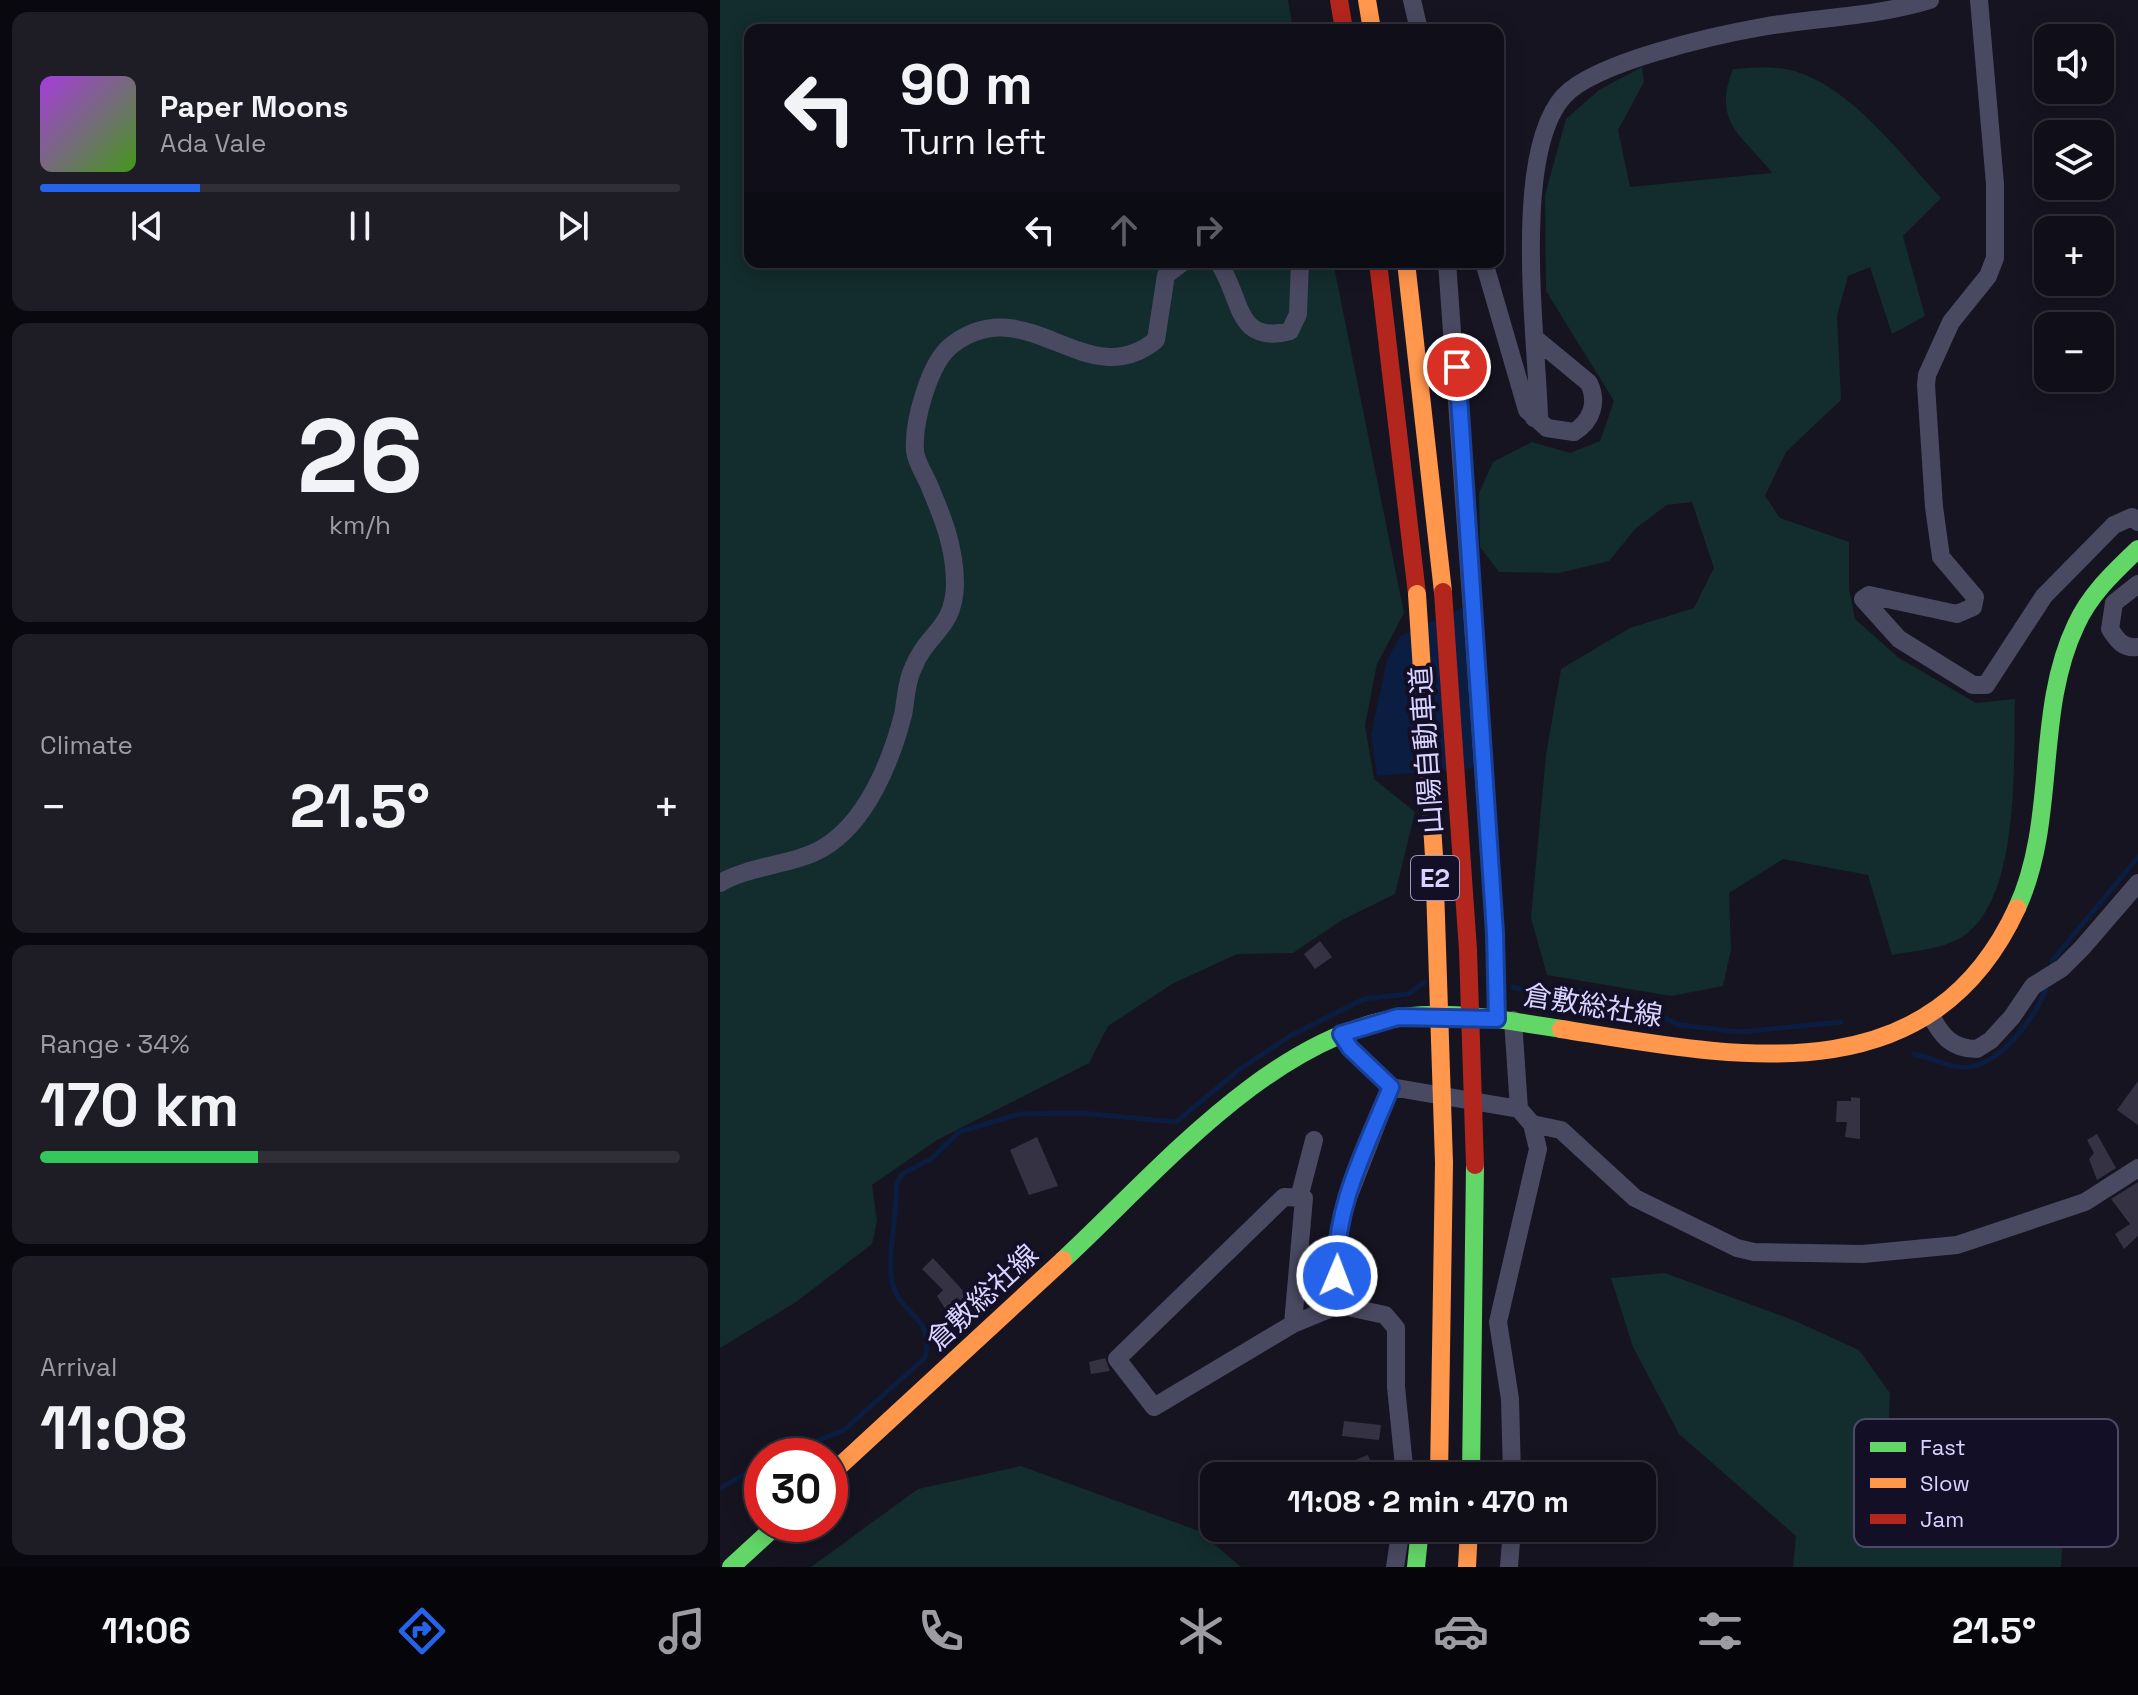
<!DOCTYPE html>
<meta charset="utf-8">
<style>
body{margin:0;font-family:"Space Grotesk","Noto Sans JP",sans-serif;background:#1e1d26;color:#f1f3f6;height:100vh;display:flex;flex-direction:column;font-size:30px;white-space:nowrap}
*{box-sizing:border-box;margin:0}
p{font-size:26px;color:#9c9ca2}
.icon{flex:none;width:44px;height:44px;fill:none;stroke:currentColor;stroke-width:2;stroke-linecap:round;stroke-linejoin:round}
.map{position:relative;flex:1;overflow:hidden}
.side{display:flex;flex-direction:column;gap:12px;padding:12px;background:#09080e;width:720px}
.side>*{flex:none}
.banner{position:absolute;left:24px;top:24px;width:760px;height:244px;border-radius:16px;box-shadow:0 4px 20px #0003,0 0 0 2px #302f38;background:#100f19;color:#f1f3f6;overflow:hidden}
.buttons{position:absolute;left:1314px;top:24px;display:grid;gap:16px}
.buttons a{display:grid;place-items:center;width:80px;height:80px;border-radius:16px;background:#100f19;box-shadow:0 4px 20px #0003,0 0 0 2px #302f38;font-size:40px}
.speed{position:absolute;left:24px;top:1438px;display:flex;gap:16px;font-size:40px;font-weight:700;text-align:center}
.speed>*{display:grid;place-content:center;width:104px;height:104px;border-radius:50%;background:#100f19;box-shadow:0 4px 20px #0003,0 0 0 2px #302f38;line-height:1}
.speed .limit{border:12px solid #d22;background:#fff;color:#111}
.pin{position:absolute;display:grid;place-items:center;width:68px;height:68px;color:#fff;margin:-34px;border:4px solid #fff;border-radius:50%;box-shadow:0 2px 8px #0007}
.me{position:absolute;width:88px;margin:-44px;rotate:1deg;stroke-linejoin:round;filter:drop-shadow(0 0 6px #0008)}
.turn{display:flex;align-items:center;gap:28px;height:168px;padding:0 24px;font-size:36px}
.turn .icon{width:104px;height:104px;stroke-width:2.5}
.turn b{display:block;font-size:56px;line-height:68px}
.lanes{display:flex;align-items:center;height:76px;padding:0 24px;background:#0003;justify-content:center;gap:40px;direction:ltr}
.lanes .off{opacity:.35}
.big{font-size:60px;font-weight:700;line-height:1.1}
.side .card{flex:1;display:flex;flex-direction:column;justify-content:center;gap:12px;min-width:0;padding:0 28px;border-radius:16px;background:#1e1d26}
.side .dial{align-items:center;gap:0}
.dial b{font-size:104px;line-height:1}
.song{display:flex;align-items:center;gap:24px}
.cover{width:96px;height:96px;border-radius:12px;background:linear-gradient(135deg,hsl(280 70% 55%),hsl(100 70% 35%))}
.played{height:8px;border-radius:4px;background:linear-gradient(90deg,#2563eb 25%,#302f38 25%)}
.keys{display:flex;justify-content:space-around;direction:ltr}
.heat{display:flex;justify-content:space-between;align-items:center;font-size:44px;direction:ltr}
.charge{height:12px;border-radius:6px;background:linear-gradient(90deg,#34c759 34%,#302f38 0)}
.trip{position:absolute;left:480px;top:1462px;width:456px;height:80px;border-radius:16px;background:#100f19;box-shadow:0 4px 20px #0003,0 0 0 2px #302f38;font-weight:700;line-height:80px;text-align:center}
.tab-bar{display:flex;height:128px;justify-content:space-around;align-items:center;background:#06060a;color:#9c9ca2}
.tab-bar .icon{width:56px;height:56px}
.tab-bar .selected{color:#2563eb}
.tab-bar b{font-size:36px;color:#f1f3f6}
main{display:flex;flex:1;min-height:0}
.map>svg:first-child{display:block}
</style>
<main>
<section class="side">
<div class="card">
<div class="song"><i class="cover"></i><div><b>Paper Moons</b><p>Ada Vale</p></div></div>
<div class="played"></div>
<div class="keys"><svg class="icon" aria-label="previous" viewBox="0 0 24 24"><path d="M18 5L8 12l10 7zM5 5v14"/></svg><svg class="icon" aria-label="pause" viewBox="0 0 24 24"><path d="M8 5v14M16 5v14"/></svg><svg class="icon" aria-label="next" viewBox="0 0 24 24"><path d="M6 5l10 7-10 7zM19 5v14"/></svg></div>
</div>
<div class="card dial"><b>26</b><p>km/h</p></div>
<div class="card"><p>Climate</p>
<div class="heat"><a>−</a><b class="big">21.5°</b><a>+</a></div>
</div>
<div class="card"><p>Range · 34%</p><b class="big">170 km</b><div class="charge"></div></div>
<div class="card"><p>Arrival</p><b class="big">11:08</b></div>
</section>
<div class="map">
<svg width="1418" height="1567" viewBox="0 0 1418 1567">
<rect width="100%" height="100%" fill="#161421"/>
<path fill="#132c2d" d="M0 0H568L573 30H30V262H613L684 613 657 664 645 725 654 779 695 812 675 894 622 920 573 953 517 954 452 984 388 1026 369 1063 217 1140 152 1185 157 1221 152 1244 76 1302 0 1348Z
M922 67 924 82 898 130 910 187 1052 173C1024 136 991 124 1013 69 1028 68 1043 67 1057 68 1121 73 1180 154 1221 198L1183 236 1205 316 1172 334 1150 267 1128 276 1117 316 1121 400 1066 452 1045 496 1060 518 1129 542V589L1135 619 1179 658 1256 703 1295 699C1293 762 1302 915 1232 942 1214 950 1191 951 1172 955L1148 875 1063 859 1009 893 1011 950 1003 986 951 996 827 975 811 918 826 755 841 669 910 628 974 608 994 568 972 502 947 505 916 528 889 561 839 573 779 572 760 547 759 493 773 462 812 442 850 453 880 441 894 401 826 291 825 195 846 119 879 90Z
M945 1273 1073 1320 1139 1350 1170 1393 1168 1439 1160 1466 1204 1473 1271 1444 1300 1438 1348 1460 1341 1567H1073L1076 1536 959 1434 913 1347 891 1278Z
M301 1466 479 1531 521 1567H91L198 1489Z"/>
<path fill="#0b1e41" d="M744 607 755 768 657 776 651 735 667 660 680 636Z"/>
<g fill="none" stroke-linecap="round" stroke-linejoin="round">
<path stroke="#0b1e41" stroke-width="5" d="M1332 961 1418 857
M793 987 826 996 862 991 923 1008 960 1025 1020 1032 1121 1022
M1194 1054C1211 1058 1233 1069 1249 1067 1282 1063 1315 1017 1326 989
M59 1456 124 1430 205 1358C216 1315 178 1315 172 1281 167 1251 178 1216 176 1185L182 1174 211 1159 239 1132 299 1114 361 1113 456 1122 520 1069 570 1036 644 999 688 994 705 982
M0 1488 42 1465"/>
</g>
<path fill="#343243" d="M600 941 612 957 595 969 584 954Z
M1418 1081V1125L1397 1110Z
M1131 1097 1140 1098V1139L1125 1137 1127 1122H1116L1117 1101H1131Z
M1377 1134 1396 1168 1377 1180 1369 1159 1374 1153 1367 1140Z
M317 1137 338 1186 309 1195 290 1150Z
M1418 1182V1236L1404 1249 1395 1234 1410 1224 1391 1199Z
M213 1258 248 1296 229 1315 217 1296 223 1290 202 1269Z
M385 1358 390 1371 371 1374 369 1362Z
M624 1421 661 1425 659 1440 622 1436Z
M648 1455 654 1471 627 1476 623 1465Z"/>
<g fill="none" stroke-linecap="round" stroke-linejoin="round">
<path stroke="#4a4962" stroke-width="18" d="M692 0 699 30
M1259 0 1275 184V258L1268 276 1231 322 1207 375 1206 385 1214 507 1221 557 1255 597 1253 607 1237 614 1149 595 1143 599 1179 639 1253 685H1266L1324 596 1394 525 1412 517 1418 522
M498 262C522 295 514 346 570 331L578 314 580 262
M727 262 775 933 777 1019
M764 262 807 410 827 428 854 432C872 421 878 402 869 383L817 340
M814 418 819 417C817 341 791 154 844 96 875 62 996 35 1042 27 1099 17 1155 17 1210 0
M1418 584 1394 603 1390 629C1397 640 1403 649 1418 647
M0 883C31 865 74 865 103 848 147 822 171 761 183 715 186 700 186 682 193 668 208 631 234 630 235 584 235 547 223 518 209 485 205 475 196 462 195 451 193 423 209 362 232 345 307 287 367 397 436 340L446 275 463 262
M1210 1014C1221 1035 1231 1049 1257 1049L1271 1040 1292 1017 1313 986 1342 968 1362 948 1418 883
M621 1034 630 1048 671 1087 799 1109
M812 1124 841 1130 915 1198 1017 1248 1034 1252 1143 1254 1237 1245 1365 1202 1418 1168
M564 1197 584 1198 573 1324 434 1407 397 1359Z
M579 1198 594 1140
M619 1305 615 1247 626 1203 671 1087
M573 1324 619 1305 665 1315 676 1328V1387L685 1476
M792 1476 790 1399 778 1322 818 1149 812 1124 799 1109 793 1020
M675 1567 681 1528
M789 1567 792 1528"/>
<path stroke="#63d668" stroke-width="18" d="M1297 908C1338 819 1314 713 1356 625 1370 594 1394 572 1418 549
M343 1260C436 1174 551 1035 684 1017 735 1010 791 1021 841 1029
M751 1476 755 1165
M11 1567 58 1524
M696 1567 700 1528"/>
<path stroke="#ff974d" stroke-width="18" d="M647 0 652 30
M686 262 723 592
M841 1029C1010 1056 1208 1101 1297 908
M110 1475 343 1260
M719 1476 724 1163
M747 1567 749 1528"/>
<path stroke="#b3261e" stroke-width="18" d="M619 0 624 30
M658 262 697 594"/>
<path stroke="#ff974d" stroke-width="18" d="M697 594 714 856 724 1163"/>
<path stroke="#b3261e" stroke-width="18" d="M723 592 748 950 755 1165"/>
</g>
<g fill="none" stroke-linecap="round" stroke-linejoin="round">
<defs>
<path id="route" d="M617 1276C612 1211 647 1146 671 1087L630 1048 621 1034 678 1017 777 1019 775 933 737 367"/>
</defs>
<use href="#route" stroke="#184099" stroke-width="20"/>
<use href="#route" stroke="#2563eb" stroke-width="14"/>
</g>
<g text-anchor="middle" stroke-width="8" stroke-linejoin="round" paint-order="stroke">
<rect fill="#130f26" stroke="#9e99be" stroke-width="2" x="691" y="856" width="48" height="44" rx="6"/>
<g font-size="26" font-weight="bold" fill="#d9d4ff">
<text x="715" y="887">E2</text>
</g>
<g font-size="28" fill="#d9d4ff" stroke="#130f26">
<text transform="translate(706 750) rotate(-94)" y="10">山陽自動車道</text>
<text transform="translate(873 1005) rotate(9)" y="10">倉敷総社線</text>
<text transform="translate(262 1297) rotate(-43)" y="10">倉敷総社線</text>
</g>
</g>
<rect x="1134" y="1419" width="264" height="128" rx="12" fill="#130f26" stroke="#4e4a67" stroke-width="2"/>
<rect x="1150" y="1442" width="36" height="10" fill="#63d668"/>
<rect x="1150" y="1478" width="36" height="10" fill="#ff974d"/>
<rect x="1150" y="1514" width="36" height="10" fill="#b3261e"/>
<g font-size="22" fill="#d9d4ff">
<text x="1200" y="1455">Fast</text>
<text x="1200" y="1491">Slow</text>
<text x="1200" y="1527">Jam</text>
</g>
</svg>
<div class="buttons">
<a><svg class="icon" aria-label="sound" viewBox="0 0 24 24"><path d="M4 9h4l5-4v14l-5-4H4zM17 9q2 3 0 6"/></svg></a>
<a><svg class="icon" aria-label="layers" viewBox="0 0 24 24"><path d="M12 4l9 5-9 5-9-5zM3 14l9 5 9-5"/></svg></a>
<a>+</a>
<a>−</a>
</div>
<div class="speed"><div class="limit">30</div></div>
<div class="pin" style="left:737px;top:367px;background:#d93025"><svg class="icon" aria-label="arrive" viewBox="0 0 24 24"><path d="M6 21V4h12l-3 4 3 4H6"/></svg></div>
<svg class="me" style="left:617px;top:1276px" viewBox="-20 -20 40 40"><circle r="17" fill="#2563eb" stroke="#fff" stroke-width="3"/><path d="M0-11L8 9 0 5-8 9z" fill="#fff"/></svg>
<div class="trip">11:08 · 2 min · 470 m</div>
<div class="banner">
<div class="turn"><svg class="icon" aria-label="left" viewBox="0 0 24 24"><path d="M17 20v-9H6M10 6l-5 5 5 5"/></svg><div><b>90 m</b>Turn left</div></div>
<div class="lanes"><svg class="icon" aria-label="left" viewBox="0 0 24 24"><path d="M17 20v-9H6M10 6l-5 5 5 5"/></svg><svg class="icon off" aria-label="ahead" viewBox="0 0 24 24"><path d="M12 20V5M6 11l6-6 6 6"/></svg><svg class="icon off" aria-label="right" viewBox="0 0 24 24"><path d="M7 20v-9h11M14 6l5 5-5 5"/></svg></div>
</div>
</div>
</main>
<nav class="tab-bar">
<b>11:06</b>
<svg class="icon selected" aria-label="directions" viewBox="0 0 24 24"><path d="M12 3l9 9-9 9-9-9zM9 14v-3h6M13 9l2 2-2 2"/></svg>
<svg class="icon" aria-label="music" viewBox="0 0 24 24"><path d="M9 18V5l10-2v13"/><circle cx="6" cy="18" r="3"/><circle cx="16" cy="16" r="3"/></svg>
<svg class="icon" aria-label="phone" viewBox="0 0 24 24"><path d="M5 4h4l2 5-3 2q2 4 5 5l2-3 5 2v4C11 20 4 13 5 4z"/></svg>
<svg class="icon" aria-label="climate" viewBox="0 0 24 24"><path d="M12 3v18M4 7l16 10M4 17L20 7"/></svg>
<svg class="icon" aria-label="car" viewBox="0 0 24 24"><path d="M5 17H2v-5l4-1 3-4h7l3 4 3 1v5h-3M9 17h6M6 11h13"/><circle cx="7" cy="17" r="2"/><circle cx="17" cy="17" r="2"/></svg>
<svg class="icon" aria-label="filters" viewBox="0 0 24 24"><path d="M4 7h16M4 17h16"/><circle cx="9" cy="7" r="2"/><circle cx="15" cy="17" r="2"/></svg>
<b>21.5°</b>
</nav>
